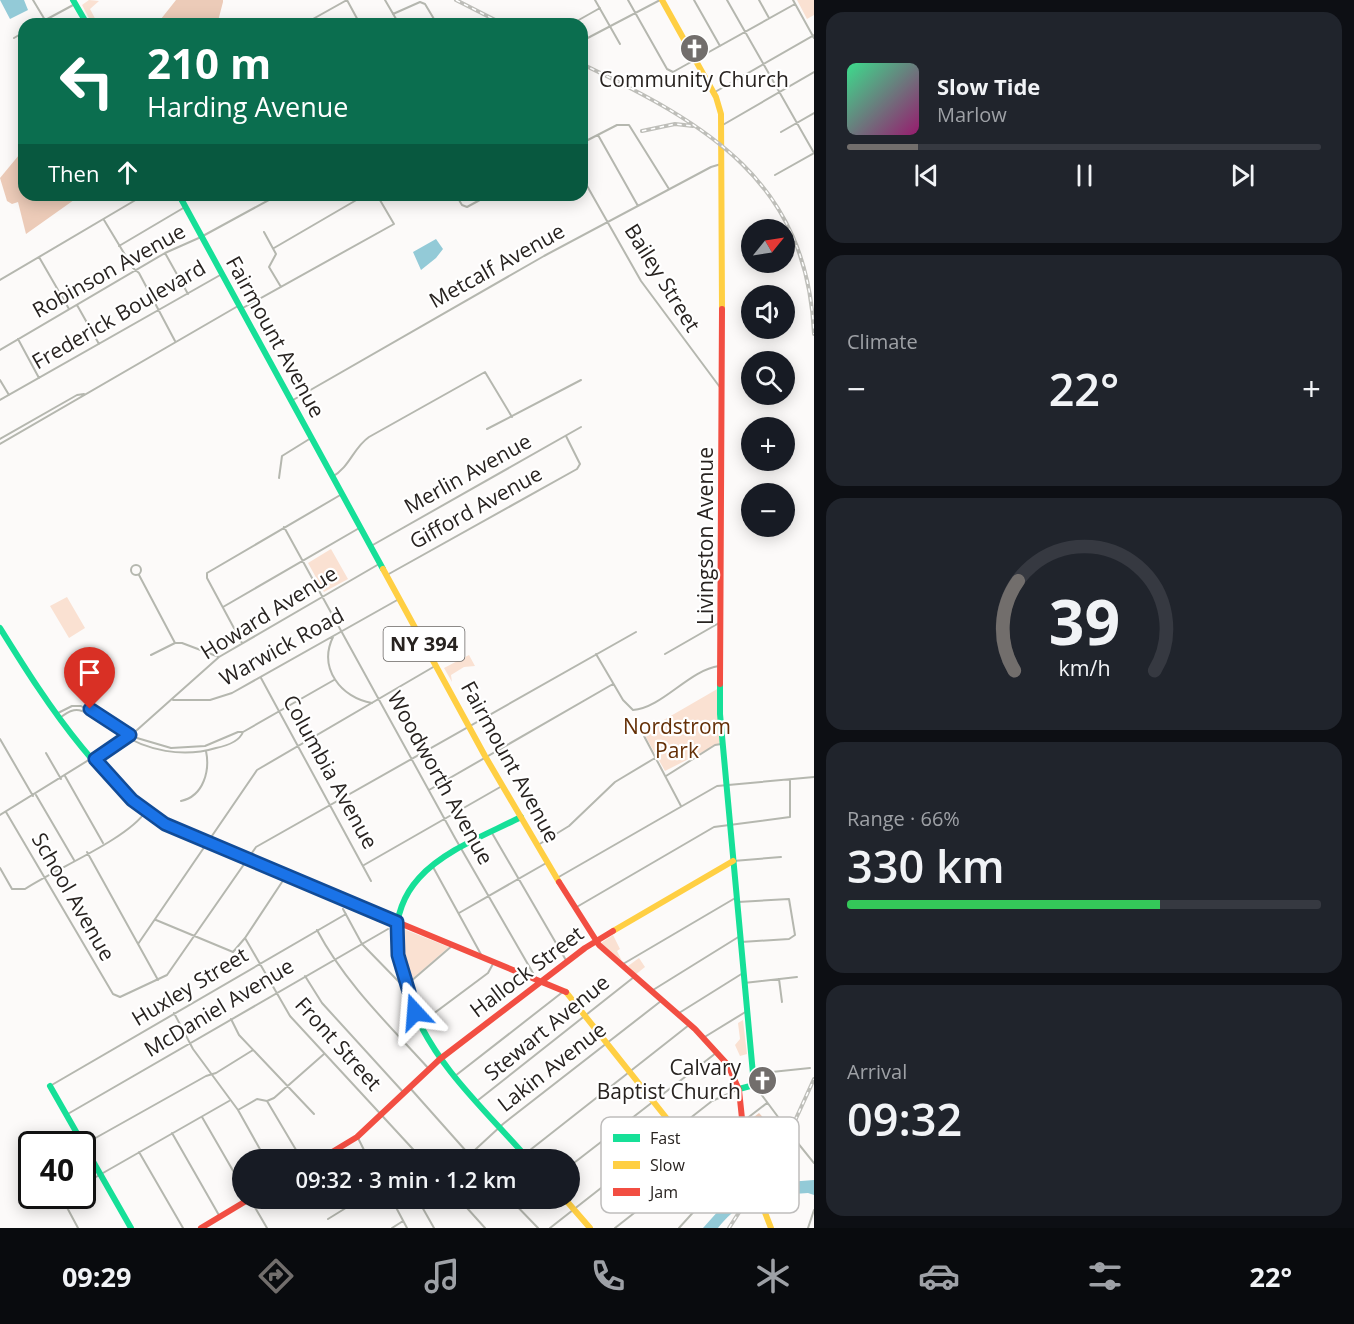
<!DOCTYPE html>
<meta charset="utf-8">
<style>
body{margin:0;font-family:"Open Sans",sans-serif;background:#20242c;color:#f1f3f6;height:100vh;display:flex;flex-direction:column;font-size:22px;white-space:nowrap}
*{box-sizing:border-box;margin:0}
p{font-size:20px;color:#9ea1a6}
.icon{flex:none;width:33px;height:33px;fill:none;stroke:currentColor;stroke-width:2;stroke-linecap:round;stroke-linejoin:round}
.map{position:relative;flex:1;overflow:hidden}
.sheet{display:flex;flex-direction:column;gap:12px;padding:12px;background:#0d0f14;width:540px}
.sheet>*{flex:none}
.top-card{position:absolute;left:18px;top:18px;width:570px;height:183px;border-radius:18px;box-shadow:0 3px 15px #0003;background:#0b6e4f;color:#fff;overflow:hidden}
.needle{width:39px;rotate:60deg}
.buttons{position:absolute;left:741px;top:219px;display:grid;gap:12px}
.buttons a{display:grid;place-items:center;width:54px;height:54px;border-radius:50%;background:#171b24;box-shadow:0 3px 15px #0003;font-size:30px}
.speed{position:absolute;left:18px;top:1131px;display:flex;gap:12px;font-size:30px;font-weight:700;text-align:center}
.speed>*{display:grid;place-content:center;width:78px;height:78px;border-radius:50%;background:#171b24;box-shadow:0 3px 15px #0003;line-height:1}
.speed .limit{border:3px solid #111;border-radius:9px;background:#fff;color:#111}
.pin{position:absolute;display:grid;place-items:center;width:51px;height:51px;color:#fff;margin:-62px -26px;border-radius:50% 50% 50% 0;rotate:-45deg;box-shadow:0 0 6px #0007}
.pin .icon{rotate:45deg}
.me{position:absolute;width:66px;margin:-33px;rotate:341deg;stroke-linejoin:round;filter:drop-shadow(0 0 4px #0008)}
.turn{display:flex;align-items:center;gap:21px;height:126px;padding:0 30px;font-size:27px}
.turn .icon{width:78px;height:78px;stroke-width:2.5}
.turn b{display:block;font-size:42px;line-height:51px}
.then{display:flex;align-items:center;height:57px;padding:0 30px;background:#0003;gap:12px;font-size:22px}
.big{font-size:45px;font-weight:600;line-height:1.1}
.sheet .tile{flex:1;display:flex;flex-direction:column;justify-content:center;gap:9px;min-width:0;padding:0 21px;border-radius:18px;background:#20242c}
.sheet .dial{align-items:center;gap:0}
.dial svg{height:156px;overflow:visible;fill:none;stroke:#363941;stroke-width:7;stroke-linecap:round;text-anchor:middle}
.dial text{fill:#f1f3f6;stroke:none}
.song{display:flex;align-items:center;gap:18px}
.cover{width:72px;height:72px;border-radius:9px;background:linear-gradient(135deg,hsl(150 70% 55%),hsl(320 70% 35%))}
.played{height:6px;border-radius:3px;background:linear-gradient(90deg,#726e6c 15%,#363941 15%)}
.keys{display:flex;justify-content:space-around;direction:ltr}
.heat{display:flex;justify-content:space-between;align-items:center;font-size:33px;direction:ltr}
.charge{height:9px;border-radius:4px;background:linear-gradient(90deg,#34c759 66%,#363941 0)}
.trip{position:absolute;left:232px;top:1149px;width:348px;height:60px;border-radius:30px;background:#171b24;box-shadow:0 3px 15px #0003;font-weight:600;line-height:60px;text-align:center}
.menu{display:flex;height:96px;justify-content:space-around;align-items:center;background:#090b0e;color:#9ea1a6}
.menu .icon{width:42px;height:42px}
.menu .active{color:#726e6c}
.menu b{font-size:27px;color:#f1f3f6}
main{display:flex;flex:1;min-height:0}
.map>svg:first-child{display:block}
</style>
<main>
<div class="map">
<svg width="814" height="1228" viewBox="0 0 814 1228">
<rect width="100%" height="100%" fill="#fcfaf9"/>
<path fill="#fae1d2" d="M89 0 99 1 90 9 98 24H92L82 5Z
M797 0H814V15L807 19Z
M331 549 348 579 324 592 308 563Z
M67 597 85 628 69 638 50 606Z
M469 655 475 666 464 667 451 675 452 682 444 668Z
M719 688 720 743 665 771 643 732Z
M401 928 449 947 411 980 407 979 401 952Z
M613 935 620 949 617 951 622 961 601 943Z
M639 958 645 967 635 975 628 966Z
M743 1020 747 1054 740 1056 735 1045 740 1039 738 1023Z"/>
<path fill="#eccbb8" d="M176 0H223V2L218 21 213 24H157Z
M24 149V195H81L26 234 18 202 12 204 7 201 0 178Z
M759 1113 768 1123 775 1119 783 1129 763 1143 756 1132 762 1127 754 1117Z"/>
<path fill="#93cad7" d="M0 0H24L28 10 10 19Z
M436 239 443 249 436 258 421 270 413 252Z
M814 1180V1195L808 1193C763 1196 749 1191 718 1228H703L737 1190 749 1185Z"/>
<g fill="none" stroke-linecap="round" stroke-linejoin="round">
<path stroke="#b5b7af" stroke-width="2" d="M33 0 45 20
M347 0 360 24
M385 0 399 24
M595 0 620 44
M628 0 667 69 673 72 795 4
M694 0 720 46
M727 0 814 153
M759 0 769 18
M793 0 814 38
M393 14 420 2 425 4 437 24
M577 21 600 8
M38 24 75 4
M304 24 347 0
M14 38 24 32
M582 41 660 0
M715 92 814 35
M721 126 814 72
M781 132 814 113
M598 135 638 206
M582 143 617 125H629L669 189
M775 175 814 153
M582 177 641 281 722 390
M456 195 462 205 467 207 489 195
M104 220 133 268 139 273 175 341
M264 232 276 254 269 267 281 287
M119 246 185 207
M274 248 365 195
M165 253 188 294
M39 257 69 309
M0 280 144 195
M77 305 99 344
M241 309 394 224 377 195
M18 339 39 378
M0 350 165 253 201 237 278 195
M0 380 9 395
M0 400 222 274
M293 400 544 256 711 167 721 164
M487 429 581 380
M0 439 77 395 84 394
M0 444 238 306
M332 477C350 467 353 448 369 437L485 372 512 417
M279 478 282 456 311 438
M284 527 455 838 537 980
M371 546 581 427
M131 570a5 5 0 1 1 10 0a5 5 0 1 1-10 0Z
M139 575 175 643
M387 575 577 469 580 464 566 436
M223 607 361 527
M333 637C318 668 341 698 372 703
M242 643 207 578V573L342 494
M596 654 623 700 633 710C662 708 689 670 719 666
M665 654 719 623
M151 655 175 643H182L219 657
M261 678 371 881
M173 700H210L232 693 399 599
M58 713 72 706H81L137 738 171 748 205 746 238 732H243L334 680
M61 717C68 712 74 708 82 711 95 714 107 725 118 732 147 751 183 758 216 748 226 746 239 742 243 732
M644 736 681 806
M0 739 33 796
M46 753 61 779
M65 776 103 843
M666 776 715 745 721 744
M429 790 613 684
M36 795 74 860
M181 801C204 796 210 770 206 751
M6 812 113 994 120 997 167 975 256 847 636 632
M0 815 137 730 219 657 379 564
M492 833 567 962
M538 845 569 826 615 782 655 758
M87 852 158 980
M733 861 781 857
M364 865 502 786
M433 867 483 958
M0 868 12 889H25C55 869 128 839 146 811
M557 878 717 786 814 777
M738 902 789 899 795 935 789 939 741 942
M575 908 714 827 790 817V780
M343 909 362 944 401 984 410 982 453 945
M459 913 548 862
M156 920 233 952 245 938 286 876
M317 930C345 983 389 1025 429 1069
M245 938 290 1016 423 1160
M138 944 257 770 435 666
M623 964 737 897
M305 976 322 1003 404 1093
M779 979 782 1002
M744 983 797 977
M653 990 740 936
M174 1013 193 1049 238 1110 266 1160
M679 1013 743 973
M231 1019 239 1035 314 1114
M421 1023 488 973 494 962
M703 1038 747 1011
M753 1074 810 1068
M455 1076 564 991
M50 1086 346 914
M410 1088 474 1160
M267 1101 302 1160
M477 1101 634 977
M238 1110 257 1099 267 1101 274 1098 324 1054
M66 1115 388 929
M202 1117 243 1188
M172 1133 220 1217
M358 1138 369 1160
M797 1142 814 1163
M83 1145 206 1076 216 1073 253 1050
M139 1152 183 1228
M525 1154 689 1025
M701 1154 767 1103
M464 1160 503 1124 661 1001
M570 1166 716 1053
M82 1185 229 1101
M66 1196 63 1200 78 1228
M391 1198 407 1228
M417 1198 434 1228
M458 1198 485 1228
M509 1198 538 1228
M250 1199 267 1228
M328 1219 362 1198
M392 1228 403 1221
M550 1228 712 1101 739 1089
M615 1228 703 1159
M679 1228 727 1175 787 1129 755 1086
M808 1228 814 1210"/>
<path stroke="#16e098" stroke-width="6" d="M73 0 87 24
M179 195 383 569
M0 628C46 702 108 802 192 837
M720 684V714L754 1085 739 1089
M521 817C488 834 444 850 419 878 369 933 411 1021 450 1071 474 1102 503 1130 529 1160
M50 1086 131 1228"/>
<path stroke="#ffcf43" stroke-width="6" d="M662 0 716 97 721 114 722 309
M383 569 485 756 559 882
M613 931 733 861
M566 992 676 1130 723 1179
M564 1198 590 1228"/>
<path stroke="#f24e42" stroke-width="6" d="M720 684 722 309
M192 837 566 992
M559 882 599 945 695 1029 728 1065 739 1090 747 1166
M319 1160 357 1137 440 1059 585 948 613 931
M201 1228 251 1198"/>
<defs>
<path id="rail" d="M456 0 503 24
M582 64C706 124 807 180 814 334
M642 131 675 124 693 126
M729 1228 788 1136 814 1079"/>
</defs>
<use href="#rail" stroke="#bebeb9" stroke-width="4"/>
<use href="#rail" stroke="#fff" stroke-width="1.5" stroke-dasharray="4.5" stroke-linecap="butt"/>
<path stroke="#ffcf43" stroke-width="6" d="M747 1166 771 1228"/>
</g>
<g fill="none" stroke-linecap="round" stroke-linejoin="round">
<defs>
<path id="route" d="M90 709 130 735 95 759 132 800 165 824 397 922 398 955 415 1012"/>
</defs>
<use href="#route" stroke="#114b97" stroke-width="15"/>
<use href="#route" stroke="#1a73e8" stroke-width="10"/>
</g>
<defs>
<symbol id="church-disc" viewBox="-11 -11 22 22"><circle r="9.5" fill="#726e6c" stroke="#fff"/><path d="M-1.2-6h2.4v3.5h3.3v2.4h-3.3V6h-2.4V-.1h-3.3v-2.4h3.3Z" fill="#fff"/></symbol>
</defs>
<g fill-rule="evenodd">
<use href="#church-disc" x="678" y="32" width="33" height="33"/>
<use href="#church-disc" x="746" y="1064" width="33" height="33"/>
</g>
<g text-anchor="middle" stroke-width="4.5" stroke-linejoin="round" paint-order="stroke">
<rect fill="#fff" stroke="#686563" stroke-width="1.5" x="383.5" y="627" width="81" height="34" rx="4.5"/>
<g font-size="20" font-weight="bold" fill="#282320">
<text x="424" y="651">NY 394</text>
</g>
<g font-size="21" fill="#282320" stroke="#fff">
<text x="694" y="87">Community Church</text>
<text x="741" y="1075" text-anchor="end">Calvary<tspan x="741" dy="24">Baptist Church</tspan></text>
</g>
<g font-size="21" fill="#282320" stroke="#fff">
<text transform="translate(497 266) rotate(-29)" y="7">Metcalf Avenue</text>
<text transform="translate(109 271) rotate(-29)" y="7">Robinson Avenue</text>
<text transform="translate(662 278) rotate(58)" y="7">Bailey Street</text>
<text transform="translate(119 315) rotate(-30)" y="7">Frederick Boulevard</text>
<text transform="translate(275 337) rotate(61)" y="7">Fairmount Avenue</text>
<text transform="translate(468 474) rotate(-29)" y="7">Merlin Avenue</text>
<text transform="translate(476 508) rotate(-29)" y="7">Gifford Avenue</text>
<text transform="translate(706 536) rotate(-90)" y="7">Livingston Avenue</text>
<text transform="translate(269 613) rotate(-32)" y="7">Howard Avenue</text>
<text transform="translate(282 647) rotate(-29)" y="7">Warwick Road</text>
<text transform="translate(510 762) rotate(61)" y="7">Fairmount Avenue</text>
<text transform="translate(330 772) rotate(61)" y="7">Columbia Avenue</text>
<text transform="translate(440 778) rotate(61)" y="7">Woodworth Avenue</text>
<text transform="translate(73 897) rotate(60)" y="7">School Avenue</text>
<text transform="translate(527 972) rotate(-37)" y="7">Hallock Street</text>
<text transform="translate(190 987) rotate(-31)" y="7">Huxley Street</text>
<text transform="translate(219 1008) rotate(-31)" y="7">McDaniel Avenue</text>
<text transform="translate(547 1028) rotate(-39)" y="7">Stewart Avenue</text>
<text transform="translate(338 1044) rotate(48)" y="7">Front Street</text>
<text transform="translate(552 1067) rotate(-38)" y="7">Lakin Avenue</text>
</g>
<g font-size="21" fill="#642f06" stroke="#fff">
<text x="677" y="734">Nordstrom<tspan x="677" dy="24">Park</tspan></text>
</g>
</g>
<rect x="601" y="1117" width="198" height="96" rx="9" fill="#fff" stroke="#bebdbc" stroke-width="1.5"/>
<rect x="613" y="1134" width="27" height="8" fill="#16e098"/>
<rect x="613" y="1161" width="27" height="8" fill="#ffcf43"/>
<rect x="613" y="1188" width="27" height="8" fill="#f24e42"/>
<g font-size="16" fill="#282320">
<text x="650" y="1144">Fast</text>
<text x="650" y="1171">Slow</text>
<text x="650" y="1198">Jam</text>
</g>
</svg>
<div class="buttons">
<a><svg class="needle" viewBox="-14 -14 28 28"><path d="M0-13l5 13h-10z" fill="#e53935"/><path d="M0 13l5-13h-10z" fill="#9ea1a6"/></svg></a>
<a><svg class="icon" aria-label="sound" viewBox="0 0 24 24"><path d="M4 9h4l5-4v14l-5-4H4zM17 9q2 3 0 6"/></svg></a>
<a><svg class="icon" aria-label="search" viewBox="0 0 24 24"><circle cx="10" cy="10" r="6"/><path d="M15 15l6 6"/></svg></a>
<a>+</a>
<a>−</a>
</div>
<div class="speed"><div class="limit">40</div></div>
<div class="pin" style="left:90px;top:709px;background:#d93025"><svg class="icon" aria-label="arrive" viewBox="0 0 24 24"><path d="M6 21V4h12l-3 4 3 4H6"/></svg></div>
<svg class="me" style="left:415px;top:1012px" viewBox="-20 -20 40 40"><path d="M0-17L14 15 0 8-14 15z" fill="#1a73e8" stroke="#fff" stroke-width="4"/></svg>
<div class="trip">09:32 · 3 min · 1.2 km</div>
<div class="top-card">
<div class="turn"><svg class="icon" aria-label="left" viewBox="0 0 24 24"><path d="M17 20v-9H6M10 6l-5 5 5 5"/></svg><div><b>210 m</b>Harding Avenue</div></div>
<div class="then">Then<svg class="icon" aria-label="ahead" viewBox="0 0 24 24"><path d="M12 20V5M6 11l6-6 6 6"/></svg></div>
</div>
</div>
<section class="sheet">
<div class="tile">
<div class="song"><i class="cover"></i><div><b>Slow Tide</b><p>Marlow</p></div></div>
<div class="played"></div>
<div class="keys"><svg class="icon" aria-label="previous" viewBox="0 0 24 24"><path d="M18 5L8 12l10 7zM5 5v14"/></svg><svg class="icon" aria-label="pause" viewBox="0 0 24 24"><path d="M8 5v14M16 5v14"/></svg><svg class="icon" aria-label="next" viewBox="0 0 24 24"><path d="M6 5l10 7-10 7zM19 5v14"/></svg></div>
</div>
<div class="tile"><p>Climate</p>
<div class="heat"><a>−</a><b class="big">22°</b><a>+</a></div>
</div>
<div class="tile dial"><svg viewBox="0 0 100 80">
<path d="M14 69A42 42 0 1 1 86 69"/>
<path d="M14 69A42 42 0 0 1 16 23" stroke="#726e6c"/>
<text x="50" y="56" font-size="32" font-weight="700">39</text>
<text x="50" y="72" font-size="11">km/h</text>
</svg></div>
<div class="tile"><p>Range · 66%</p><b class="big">330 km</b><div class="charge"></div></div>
<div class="tile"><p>Arrival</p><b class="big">09:32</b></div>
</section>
</main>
<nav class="menu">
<b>09:29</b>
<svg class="icon active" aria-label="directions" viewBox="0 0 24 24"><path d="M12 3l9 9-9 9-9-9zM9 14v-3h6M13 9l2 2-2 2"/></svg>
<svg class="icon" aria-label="music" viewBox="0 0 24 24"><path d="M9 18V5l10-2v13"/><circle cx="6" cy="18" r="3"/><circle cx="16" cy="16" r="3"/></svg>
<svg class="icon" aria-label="phone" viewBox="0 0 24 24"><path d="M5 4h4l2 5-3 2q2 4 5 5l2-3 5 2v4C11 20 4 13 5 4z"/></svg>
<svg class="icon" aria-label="climate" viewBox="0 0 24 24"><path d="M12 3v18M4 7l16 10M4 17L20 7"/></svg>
<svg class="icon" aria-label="car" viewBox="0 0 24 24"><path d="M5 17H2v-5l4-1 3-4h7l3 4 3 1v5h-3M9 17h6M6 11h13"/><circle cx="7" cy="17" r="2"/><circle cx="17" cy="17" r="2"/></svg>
<svg class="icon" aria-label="filters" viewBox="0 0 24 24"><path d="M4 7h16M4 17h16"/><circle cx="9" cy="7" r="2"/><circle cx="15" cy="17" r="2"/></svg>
<b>22°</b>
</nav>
